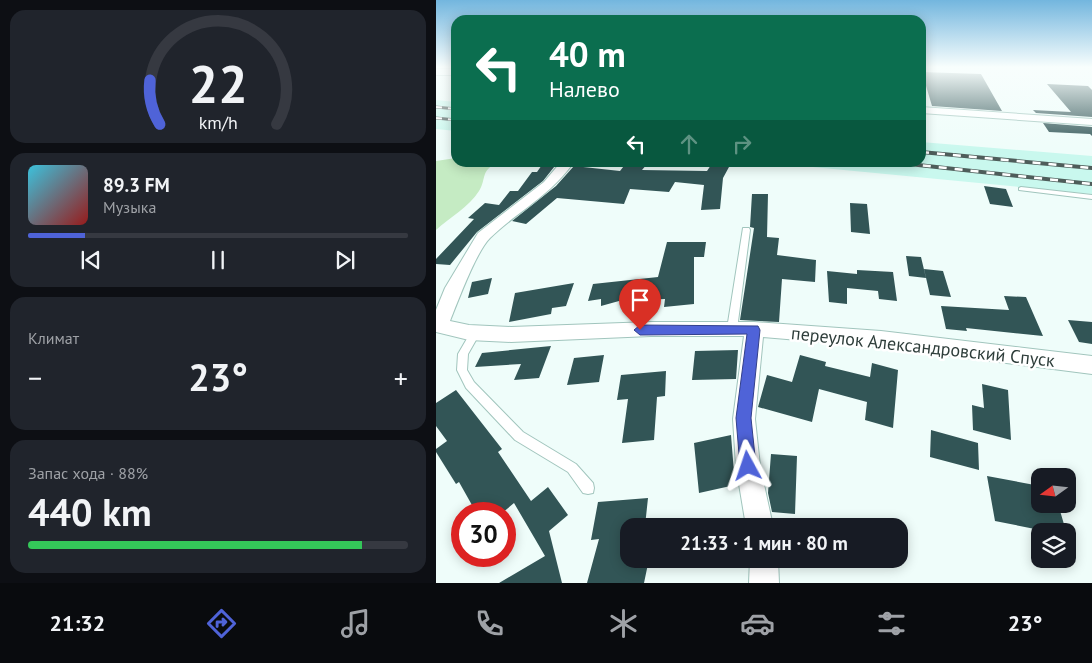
<!DOCTYPE html>
<html lang="ru">
<meta charset="utf-8">
<style>
body{margin:0;font-family:"PT Sans",sans-serif;background:#20242c;color:#f1f3f6;height:100vh;display:flex;flex-direction:column;font-size:19px;white-space:nowrap}
*{box-sizing:border-box;margin:0}
p{font-size:16px;color:#9ea1a6}
.icon{flex:none;width:28px;height:28px;fill:none;stroke:currentColor;stroke-width:2;stroke-linecap:round;stroke-linejoin:round}
.map{position:relative;flex:1;overflow:hidden}
.details{display:flex;flex-direction:column;gap:10px;padding:10px;background:#0d0f14;width:436px}
.details>*{flex:none}
.banner{position:absolute;left:15px;top:15px;width:475px;height:152px;border-radius:15px;box-shadow:0 2px 12px #0003;background:#0b6e4f;color:#fff;overflow:hidden}
.needle{width:32px;rotate:255deg}
.controls{position:absolute;left:595px;top:468px;display:grid;gap:10px}
.controls a{display:grid;place-items:center;width:45px;height:45px;border-radius:10px;background:#171b24;box-shadow:0 2px 12px #0003;font-size:25px}
.speed{position:absolute;left:15px;top:502px;display:flex;gap:10px;font-size:25px;font-weight:700;text-align:center}
.speed>*{display:grid;place-content:center;width:65px;height:65px;border-radius:50%;background:#171b24;box-shadow:0 2px 12px #0003;line-height:1}
.speed .limit{border:8px solid #d22;background:#fff;color:#111}
.pin{position:absolute;display:grid;place-items:center;width:42px;height:42px;color:#fff;margin:-51px -21px;border-radius:50% 50% 50% 0;rotate:-45deg;box-shadow:0 0 5px #0007}
.pin .icon{rotate:45deg}
.me{position:absolute;width:55px;margin:-28px;rotate:355deg;stroke-linejoin:round;filter:drop-shadow(0 0 4px #0008)}
.turn{display:flex;align-items:center;gap:18px;height:105px;padding:0 15px;font-size:22px}
.turn .icon{width:65px;height:65px;stroke-width:2.5}
.turn b{display:block;font-size:35px;line-height:42px}
.lanes{display:flex;align-items:center;height:48px;padding:0 15px;background:#0003;justify-content:center;gap:25px;direction:ltr}
.lanes .off{opacity:.35}
.big{font-size:38px;font-weight:700;line-height:1.1}
.details .card{flex:1;display:flex;flex-direction:column;justify-content:center;gap:8px;min-width:0;padding:0 18px;border-radius:15px;background:#20242c}
.details .dial{align-items:center;gap:0}
.dial svg{height:130px;overflow:visible;fill:none;stroke:#363941;stroke-width:7;stroke-linecap:round;text-anchor:middle}
.dial text{fill:#f1f3f6;stroke:none}
.song{display:flex;align-items:center;gap:15px}
.cover{width:60px;height:60px;border-radius:8px;background:linear-gradient(135deg,hsl(190 70% 55%),hsl(0 70% 35%))}
.played{height:5px;border-radius:2px;background:linear-gradient(90deg,#4f63d8 15%,#363941 15%)}
.keys{display:flex;justify-content:space-around;direction:ltr}
.heat{display:flex;justify-content:space-between;align-items:center;font-size:28px;direction:ltr}
.charge{height:8px;border-radius:4px;background:linear-gradient(90deg,#34c759 88%,#363941 0)}
.trip{position:absolute;left:184px;top:518px;width:288px;height:50px;border-radius:15px;background:#171b24;box-shadow:0 2px 12px #0003;font-weight:700;line-height:50px;text-align:center}
.tabs{display:flex;height:80px;justify-content:space-around;align-items:center;background:#090b0e;color:#9ea1a6}
.tabs .icon{width:35px;height:35px}
.tabs .on{color:#4f63d8}
.tabs b{font-size:22px;color:#f1f3f6}
main{display:flex;flex:1;min-height:0}
.map>svg:first-child{display:block}
</style>
<main>
<section class="details">
<div class="card dial"><svg viewBox="0 0 100 80">
<path d="M14 69A42 42 0 1 1 86 69"/>
<path d="M14 69A42 42 0 0 1 8 42" stroke="#4f63d8"/>
<text x="50" y="56" font-size="32" font-weight="700">22</text>
<text x="50" y="72" font-size="11">km/h</text>
</svg></div>
<div class="card">
<div class="song"><i class="cover"></i><div><b>89.3 FM</b><p>Музыка</p></div></div>
<div class="played"></div>
<div class="keys"><svg class="icon" aria-label="previous" viewBox="0 0 24 24"><path d="M18 5L8 12l10 7zM5 5v14"/></svg><svg class="icon" aria-label="pause" viewBox="0 0 24 24"><path d="M8 5v14M16 5v14"/></svg><svg class="icon" aria-label="next" viewBox="0 0 24 24"><path d="M6 5l10 7-10 7zM19 5v14"/></svg></div>
</div>
<div class="card"><p>Климат</p>
<div class="heat"><a>−</a><b class="big">23°</b><a>+</a></div>
</div>
<div class="card"><p>Запас хода · 88%</p><b class="big">440 km</b><div class="charge"></div></div>
</section>
<div class="map">
<svg width="656" height="583" viewBox="0 0 656 583">
<rect width="100%" height="100%" fill="#effdfa"/>
<path fill="#c9f8ee" d="M0 100 20 102V131L0 129Z
M485 142 656 156V194L335 163 485 162Z"/>
<path fill="#c5ebc3" d="M20 158V162L61 163C44 171 51 178 43 191 33 207 14 217 0 230V161Z"/>
<path fill="#325556" d="M486 72 545 74 566 111 496 106Z
M611 84 652 86 656 90V117L600 113 597 110 635 112Z
M607 123 656 127V136L654 134 613 132Z
M108 162H122L107 181 41 232 14 265 0 264V259L38 219 32 218 49 203 63 205 74 191H82L96 172H101Z
M191 162 211 164 206 170 271 171 275 165 293 167 287 178 284 209 265 210 268 185 239 182 233 192 194 189 188 204 121 198 90 224 76 221 120 186 138 166 184 171Z
M548 186 570 189 577 207 554 204Z
M316 194H332L331 237 343 238 341 255 380 260 379 282 346 279 343 322 304 320 318 228 314 227Z
M414 203 431 204 434 234 415 232Z
M231 242H270L268 257H258V304L228 307 229 299 183 301 165 306V299L152 301 157 284 222 277Z
M470 256 485 257 490 278 473 276Z
M488 269 507 271 515 297 494 295Z
M421 270 457 272 461 301 443 299 442 291 411 288V304L393 302 391 271 421 274Z
M56 278 52 294 32 298 36 282Z
M138 283 130 306 116 308 115 314 73 322 79 293Z
M568 296 590 297 607 336 530 328 531 331 510 329 505 306 573 310Z
M632 320 656 322V344L643 342Z
M115 346 103 378 78 380 85 364 39 367 46 353Z
M302 350 300 379 256 380 259 351Z
M168 355 163 382 131 385 138 358Z
M364 355 390 362 389 366 434 377 436 363 462 370 457 428 429 420 431 402 383 389 376 422 322 407 331 375 356 382Z
M230 371 229 396 221 397 218 440 186 443 192 399 181 400 185 375Z
M546 384 572 390 575 440 537 430 536 405 548 408Z
M20 390 66 449 62 452 95 501 112 487 132 515 113 531 126 583H63L109 556 78 503 65 514H41L23 482 20 484 0 452V449L11 441 0 426V403Z
M495 430 542 443 543 470 494 457Z
M295 435 299 485 263 493 258 443Z
M335 454 361 456 359 514 336 512 332 493Z
M551 476 604 486V504H622L630 531H609L559 521Z
M212 498 209 526H192V559H213L208 583H151L163 539 155 540 162 502Z"/>
<g fill="none" stroke-linecap="round" stroke-linejoin="round">
<defs>
<path id="lane" d="M272 162H289L291 164 288 166Z
M585 187 656 195V199L583 190V188Z
M307 228H313L314 230 301 329 299 332H293L291 329Z
M39 329 42 330 44 333 32 354 31 370 38 382 87 432 140 464 157 483 158 488 157 493 152 494 147 493 132 472 79 440 30 388 21 370 22 354 36 330Z"/>
<path id="street" d="M0 69H20V75H0Z
M485 107 656 119V125L485 113Z
M125 162H138C113 197 83 210 54 238 40 252 22 301 14 321L33 325 75 327 215 322H318L445 331 656 356V374L445 347 327 337 319 419 324 466 337 526H310L300 466 297 419 308 336H215L75 342 33 340 0 332V310L9 288 42 233 108 182Z
M314 559H342L343 583H313Z"/>
</defs>
<use href="#lane" stroke="#a1c5bd" stroke-width="2"/>
<use href="#street" stroke="#a1c5bd" stroke-width="2"/>
<use href="#lane" fill="#fff" fill-rule="evenodd"/>
<use href="#street" fill="#fff" fill-rule="evenodd"/>
<defs>
<path id="rail-far1" d="M0 107 20 109
M0 118 20 120"/>
<path id="rail" d="M485 152 656 168
M455 162 656 184"/>
</defs>
<use href="#rail-far1" stroke="#4e5d5a" stroke-width="3"/>
<use href="#rail" stroke="#4e5d5a" stroke-width="4"/>
<use href="#rail-far1" stroke="#fff" stroke-width="2" stroke-dasharray="6" stroke-linecap="butt"/>
<use href="#rail" stroke="#fff" stroke-width="2.5" stroke-dasharray="8" stroke-linecap="butt"/>
</g>
<linearGradient id="sky" x2="0" y2="1"><stop stop-color="#73b6de"/><stop offset="0.45" stop-color="#f8fefd"/><stop offset="1" stop-color="#f8fefd" stop-opacity="0"/></linearGradient>
<rect width="656" height="149" fill="url(#sky)"/>
<path fill="#4f63d8" stroke="#33408c" d="M204 325 322 326 324 330 315 418 320 466 318 471 312 474 306 471 304 466 300 418 311 334 204 335 198 330Z"/>
<g text-anchor="middle" stroke-width="5" stroke-linejoin="round" paint-order="stroke">
<g font-size="18" fill="#2e3d3a" stroke="#fff">
<text transform="translate(487 347) rotate(6)" y="6">переулок Александровский Спуск</text>
</g>
</g>
</svg>
<div class="controls">
<a><svg class="needle" viewBox="-14 -14 28 28"><path d="M0-13l5 13h-10z" fill="#e53935"/><path d="M0 13l5-13h-10z" fill="#9ea1a6"/></svg></a>
<a><svg class="icon" aria-label="layers" viewBox="0 0 24 24"><path d="M12 4l9 5-9 5-9-5zM3 14l9 5 9-5"/></svg></a>
</div>
<div class="speed"><div class="limit">30</div></div>
<div class="pin" style="left:204px;top:330px;background:#d93025"><svg class="icon" aria-label="arrive" viewBox="0 0 24 24"><path d="M6 21V4h12l-3 4 3 4H6"/></svg></div>
<svg class="me" style="left:312px;top:466px" viewBox="-20 -20 40 40"><path d="M0-17L14 15 0 8-14 15z" fill="#4f63d8" stroke="#fff" stroke-width="4"/></svg>
<div class="trip">21:33 · 1 мин · 80 m</div>
<div class="banner">
<div class="turn"><svg class="icon" aria-label="left" viewBox="0 0 24 24"><path d="M17 20v-9H6M10 6l-5 5 5 5"/></svg><div><b>40 m</b>Налево</div></div>
<div class="lanes"><svg class="icon" aria-label="left" viewBox="0 0 24 24"><path d="M17 20v-9H6M10 6l-5 5 5 5"/></svg><svg class="icon off" aria-label="ahead" viewBox="0 0 24 24"><path d="M12 20V5M6 11l6-6 6 6"/></svg><svg class="icon off" aria-label="right" viewBox="0 0 24 24"><path d="M7 20v-9h11M14 6l5 5-5 5"/></svg></div>
</div>
</div>
</main>
<nav class="tabs">
<b>21:32</b>
<svg class="icon on" aria-label="directions" viewBox="0 0 24 24"><path d="M12 3l9 9-9 9-9-9zM9 14v-3h6M13 9l2 2-2 2"/></svg>
<svg class="icon" aria-label="music" viewBox="0 0 24 24"><path d="M9 18V5l10-2v13"/><circle cx="6" cy="18" r="3"/><circle cx="16" cy="16" r="3"/></svg>
<svg class="icon" aria-label="phone" viewBox="0 0 24 24"><path d="M5 4h4l2 5-3 2q2 4 5 5l2-3 5 2v4C11 20 4 13 5 4z"/></svg>
<svg class="icon" aria-label="climate" viewBox="0 0 24 24"><path d="M12 3v18M4 7l16 10M4 17L20 7"/></svg>
<svg class="icon" aria-label="car" viewBox="0 0 24 24"><path d="M5 17H2v-5l4-1 3-4h7l3 4 3 1v5h-3M9 17h6M6 11h13"/><circle cx="7" cy="17" r="2"/><circle cx="17" cy="17" r="2"/></svg>
<svg class="icon" aria-label="filters" viewBox="0 0 24 24"><path d="M4 7h16M4 17h16"/><circle cx="9" cy="7" r="2"/><circle cx="15" cy="17" r="2"/></svg>
<b>23°</b>
</nav>
